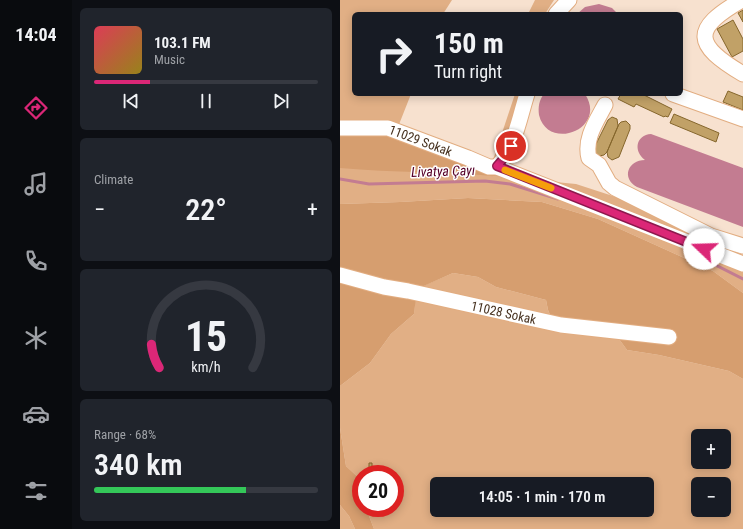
<!DOCTYPE html>
<meta charset="utf-8">
<style>
body{margin:0;font-family:"Roboto Condensed",sans-serif;background:#20242c;color:#f1f3f6;height:100vh;display:flex;flex-direction:column;font-size:15px;white-space:nowrap}
*{box-sizing:border-box;margin:0}
p{font-size:13px;color:#9ea1a6}
.icon{flex:none;width:22px;height:22px;fill:none;stroke:currentColor;stroke-width:2;stroke-linecap:round;stroke-linejoin:round}
.map{position:relative;flex:1;overflow:hidden}
.panel{display:flex;flex-direction:column;gap:8px;padding:8px;background:#0d0f14;width:268px}
.panel>*{flex:none}
.top-card{position:absolute;left:12px;top:12px;width:331px;height:84px;border-radius:6px;box-shadow:0 2px 10px #0003;background:#171b24;color:#f1f3f6;overflow:hidden}
.buttons{position:absolute;left:351px;top:429px;display:grid;gap:8px}
.buttons a{display:grid;place-items:center;width:40px;height:40px;border-radius:6px;background:#171b24;box-shadow:0 2px 10px #0003;font-size:20px}
.speed{position:absolute;left:12px;top:465px;display:flex;gap:8px;font-size:20px;font-weight:700;text-align:center}
.speed>*{display:grid;place-content:center;width:52px;height:52px;border-radius:50%;background:#171b24;box-shadow:0 2px 10px #0003;line-height:1}
.speed .limit{border:6px solid #d22;background:#fff;color:#111}
.pin{position:absolute;display:grid;place-items:center;width:34px;height:34px;color:#fff;margin:-17px;border:2px solid #fff;border-radius:50%;box-shadow:0 1px 4px #0007}
.me{position:absolute;width:44px;margin:-22px;rotate:291deg;stroke-linejoin:round;filter:drop-shadow(0 0 3px #0008)}
.turn{display:flex;align-items:center;gap:14px;height:84px;padding:0 16px;font-size:18px}
.turn .icon{width:52px;height:52px;stroke-width:2.5}
.turn b{display:block;font-size:28px;line-height:34px}
.big{font-size:30px;font-weight:600;line-height:1.1}
.panel .card{flex:1;display:flex;flex-direction:column;justify-content:center;gap:6px;min-width:0;padding:0 14px;border-radius:6px;background:#20242c}
.panel .dial{align-items:center;gap:0}
.dial svg{height:104px;overflow:visible;fill:none;stroke:#363941;stroke-width:7;stroke-linecap:round;text-anchor:middle}
.dial text{fill:#f1f3f6;stroke:none}
.song{display:flex;align-items:center;gap:12px}
.cover{width:48px;height:48px;border-radius:6px;background:linear-gradient(135deg,hsl(350 70% 55%),hsl(50 70% 35%))}
.played{height:4px;border-radius:2px;background:linear-gradient(90deg,#db2777 25%,#363941 25%)}
.keys{display:flex;justify-content:space-around;direction:ltr}
.heat{display:flex;justify-content:space-between;align-items:center;font-size:22px;direction:ltr}
.charge{height:6px;border-radius:3px;background:linear-gradient(90deg,#34c759 68%,#363941 0)}
.trip{position:absolute;left:90px;top:477px;width:224px;height:40px;border-radius:6px;background:#171b24;box-shadow:0 2px 10px #0003;font-weight:600;line-height:40px;text-align:center}
main{display:flex;flex:1;min-height:0}
.dock{display:flex;flex-direction:column;width:72px;justify-content:space-around;align-items:center;background:#090b0e;color:#9ea1a6}
.dock .icon{width:28px;height:28px}
.dock .active{color:#db2777}
.dock b{font-size:18px;color:#f1f3f6}
.map>svg:first-child{display:block}
</style>
<main>
<nav class="dock">
<b>14:04</b>
<svg class="icon active" aria-label="directions" viewBox="0 0 24 24"><path d="M12 3l9 9-9 9-9-9zM9 14v-3h6M13 9l2 2-2 2"/></svg>
<svg class="icon" aria-label="music" viewBox="0 0 24 24"><path d="M9 18V5l10-2v13"/><circle cx="6" cy="18" r="3"/><circle cx="16" cy="16" r="3"/></svg>
<svg class="icon" aria-label="phone" viewBox="0 0 24 24"><path d="M5 4h4l2 5-3 2q2 4 5 5l2-3 5 2v4C11 20 4 13 5 4z"/></svg>
<svg class="icon" aria-label="climate" viewBox="0 0 24 24"><path d="M12 3v18M4 7l16 10M4 17L20 7"/></svg>
<svg class="icon" aria-label="car" viewBox="0 0 24 24"><path d="M5 17H2v-5l4-1 3-4h7l3 4 3 1v5h-3M9 17h6M6 11h13"/><circle cx="7" cy="17" r="2"/><circle cx="17" cy="17" r="2"/></svg>
<svg class="icon" aria-label="filters" viewBox="0 0 24 24"><path d="M4 7h16M4 17h16"/><circle cx="9" cy="7" r="2"/><circle cx="15" cy="17" r="2"/></svg>
</nav>
<section class="panel">
<div class="card">
<div class="song"><i class="cover"></i><div><b>103.1 FM</b><p>Music</p></div></div>
<div class="played"></div>
<div class="keys"><svg class="icon" aria-label="previous" viewBox="0 0 24 24"><path d="M18 5L8 12l10 7zM5 5v14"/></svg><svg class="icon" aria-label="pause" viewBox="0 0 24 24"><path d="M8 5v14M16 5v14"/></svg><svg class="icon" aria-label="next" viewBox="0 0 24 24"><path d="M6 5l10 7-10 7zM19 5v14"/></svg></div>
</div>
<div class="card"><p>Climate</p>
<div class="heat"><a>−</a><b class="big">22°</b><a>+</a></div>
</div>
<div class="card dial"><svg viewBox="0 0 100 80">
<path d="M14 69A42 42 0 1 1 86 69"/>
<path d="M14 69A42 42 0 0 1 8 51" stroke="#db2777"/>
<text x="50" y="56" font-size="32" font-weight="700">15</text>
<text x="50" y="72" font-size="11">km/h</text>
</svg></div>
<div class="card"><p>Range · 68%</p><b class="big">340 km</b><div class="charge"></div></div>
</section>
<div class="map">
<svg width="403" height="529" viewBox="0 0 403 529">
<rect width="100%" height="100%" fill="#f7e1cf"/>
<path fill="#e1af85" fill-rule="evenodd" d="M0 0H112L103 14H14V94H71L58 127 152 163 175 94H182L178 116 152 167V176L236 184 279 198 381 247 403 268V293L373 271 258 219 202 202 128 198 60 202 0 204Z
M195 0H214L205 14H188Z
M113 273 138 277 156 287 206 300 208 310 218 333 279 339 287 350 319 355 389 371 403 379V529H34L26 508H55V474H21V480L6 466 0 428V386L30 363 51 334 74 314 76 289ZM358 436H384V462H358ZM97 484H307V510H97ZM358 484H384V510H358Z
M0 505 9 516 15 529H0Z"/>
<path fill="#d69e6f" d="M0 128H48L161 177C107 171 54 173 0 168Z
M128 198 202 202 258 219 373 271 403 293V379L389 371 319 355 287 350 279 339 218 333 208 310 206 300 156 287 138 277 113 273 77 289 74 314 51 334 30 363 0 386V204L60 202Z
M0 428 6 466 21 480V508H26L34 529H15L9 516 0 505Z"/>
<path fill="#c37c91" d="M259 4 272 8 278 14H237L245 7Z
M204 94H245C268 129 208 152 199 115 198 107 199 100 204 94Z
M311 134 403 168V227L297 187C281 178 288 160 305 160 293 151 296 135 311 134Z"/>
<g fill="none" stroke-linecap="round" stroke-linejoin="round">
<path stroke="#c37c91" stroke-width="3" d="M0 179 29 184 145 181 170 184 218 199
M344 249 403 279"/>
</g>
<path fill="#c1a167" stroke="#85662c" d="M403 10V22L398 13Z
M393 20 403 39V51L392 57 377 29Z
M388 91 403 97V110L383 102Z
M281 94H302L332 109 328 117 325 116 324 117 296 104 294 107 278 99Z
M334 114 379 133 376 142 330 123Z
M272 117 277 119 278 126 267 152 264 155 259 156 255 153 254 148 268 120Z
M286 121 290 125V129L279 157 272 160 268 157 267 152 279 124 281 122Z
M29 463H32V474H29Z"/>
<g fill="none" stroke-linecap="round" stroke-linejoin="round">
<defs>
<g id="minor">
<path d="M402 0C351 29 354 45 403 74"/>
<path d="M216 14 229 0"/>
<path d="M333 94 403 119"/>
<path d="M265 105C256 122 244 139 249 158L259 165 269 183 275 188 371 236 403 246"/>
<path id="s1" d="M0 128H48L128 158 149 167H157L403 264"/>
<path d="M157 167C175 147 179 119 187 94"/>
<path id="s2" d="M0 275 44 287 68 291 221 325 329 337"/>
</g>
</defs>
<use href="#minor" stroke="#e2ad81" stroke-width="17"/>
<use href="#minor" stroke="#fff" stroke-width="15"/>
</g>
<g fill="none" stroke-linecap="round" stroke-linejoin="round">
<defs>
<path id="route" d="M171 146 164 158 157 166 364 249"/>
</defs>
<use href="#route" stroke="#8e194d" stroke-width="10"/>
<use href="#route" stroke="#db2777" stroke-width="7"/>
<path stroke="#f59e0b" stroke-width="7" d="M165 170 211 188"/>
</g>
<g text-anchor="middle" stroke-width="3" stroke-linejoin="round" paint-order="stroke">
<g font-size="13" fill="#46311f" stroke="#fff">
<text dy="5" stroke="none"><textPath href="#s1" startOffset="83">11029 Sokak</textPath></text>
<text dy="5" stroke="none"><textPath href="#s2" startOffset="168">11028 Sokak</textPath></text>
</g>
<g font-size="14" font-style="italic" fill="#560028" stroke="#fff">
<text transform="translate(103 171) rotate(-2)" y="5">Livatya Çayı</text>
</g>
</g>
</svg>
<div class="buttons">
<a>+</a>
<a>−</a>
</div>
<div class="speed"><div class="limit">20</div></div>
<div class="pin" style="left:171px;top:146px;background:#d93025"><svg class="icon" aria-label="arrive" viewBox="0 0 24 24"><path d="M6 21V4h12l-3 4 3 4H6"/></svg></div>
<svg class="me" style="left:364px;top:249px" viewBox="-20 -20 40 40"><circle r="19" fill="#fff"/><path d="M0-13L10 11 0 6-10 11z" fill="#db2777"/></svg>
<div class="trip">14:05 · 1 min · 170 m</div>
<div class="top-card">
<div class="turn"><svg class="icon" aria-label="right" viewBox="0 0 24 24"><path d="M7 20v-9h11M14 6l5 5-5 5"/></svg><div><b>150 m</b>Turn right</div></div>
</div>
</div>
</main>
